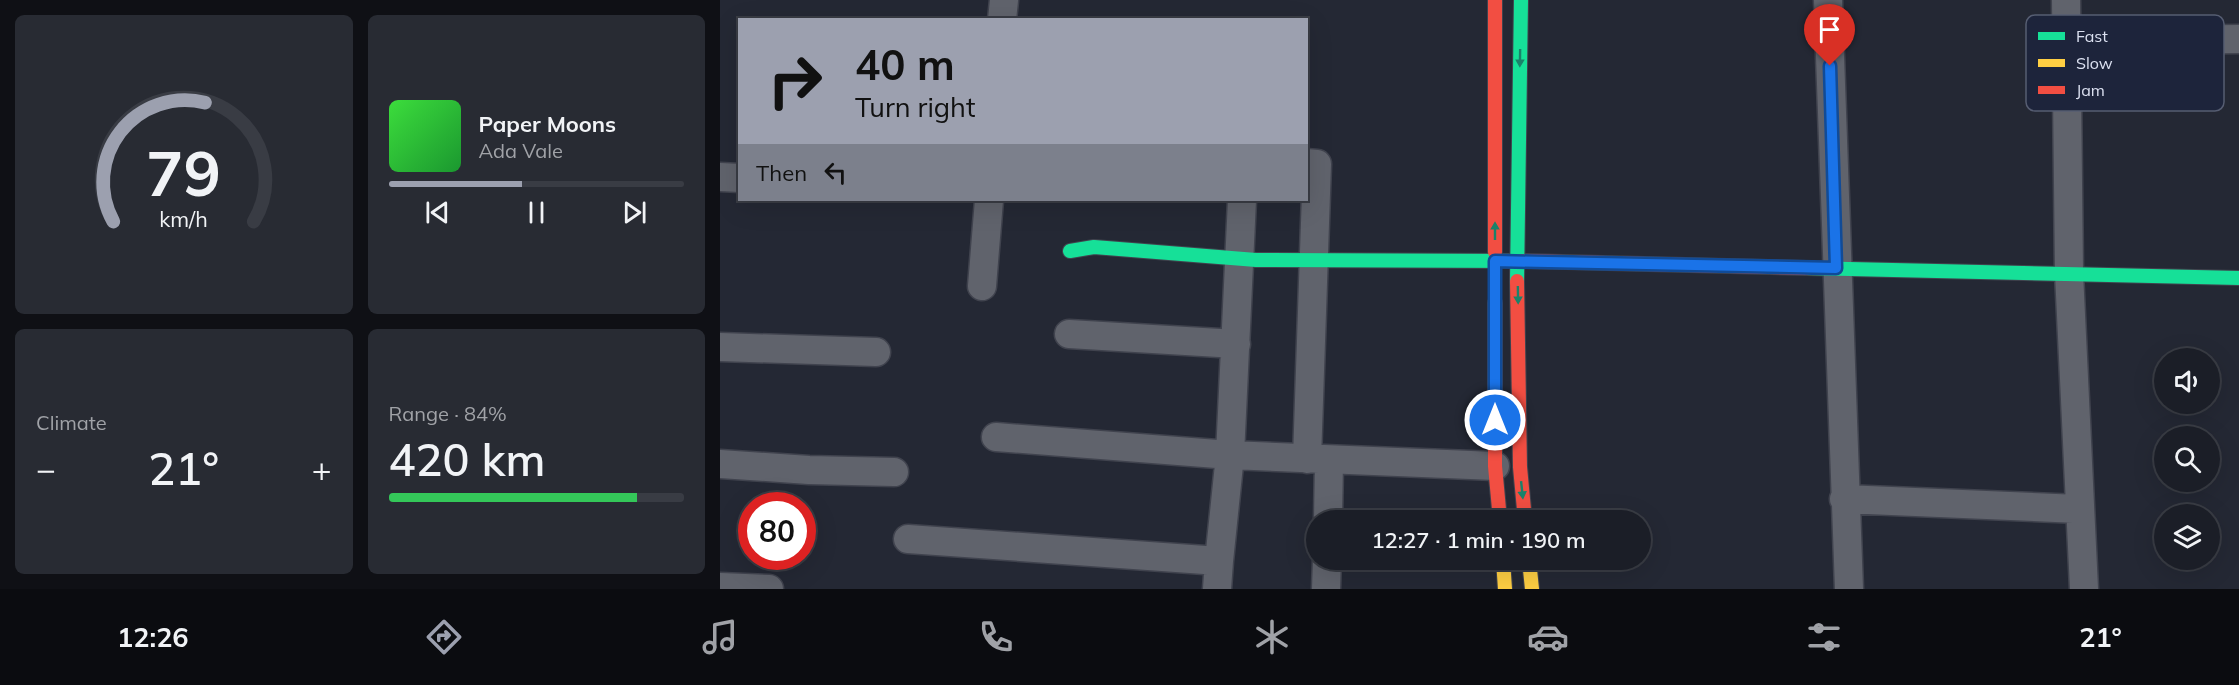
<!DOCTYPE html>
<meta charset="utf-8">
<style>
body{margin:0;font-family:Mulish,sans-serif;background:#282b33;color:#f1f3f6;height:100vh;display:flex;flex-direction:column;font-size:22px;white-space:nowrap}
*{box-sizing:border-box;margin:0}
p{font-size:20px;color:#a0a2a7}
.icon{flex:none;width:33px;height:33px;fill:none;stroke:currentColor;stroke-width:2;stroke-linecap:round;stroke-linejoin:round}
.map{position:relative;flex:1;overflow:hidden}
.panel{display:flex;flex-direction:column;gap:15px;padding:15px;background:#0f1015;width:720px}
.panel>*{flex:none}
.banner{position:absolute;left:18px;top:18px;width:570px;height:183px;border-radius:0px;box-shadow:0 6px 24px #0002,0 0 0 2px #393c44;background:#9ca0af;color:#111;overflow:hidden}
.fabs{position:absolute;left:1434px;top:348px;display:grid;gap:12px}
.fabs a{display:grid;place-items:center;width:66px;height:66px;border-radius:50%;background:#1b1e27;box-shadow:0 6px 24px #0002,0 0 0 2px #393c44;font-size:30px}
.speed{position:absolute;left:18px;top:492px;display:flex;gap:12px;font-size:30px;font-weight:700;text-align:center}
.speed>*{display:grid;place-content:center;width:78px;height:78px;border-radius:50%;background:#1b1e27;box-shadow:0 6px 24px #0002,0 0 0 2px #393c44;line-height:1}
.speed .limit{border:9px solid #d22;background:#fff;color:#111}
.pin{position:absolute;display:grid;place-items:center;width:51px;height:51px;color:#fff;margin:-62px -26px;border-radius:50% 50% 50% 0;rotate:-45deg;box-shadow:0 0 6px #0007}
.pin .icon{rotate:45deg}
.me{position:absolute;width:66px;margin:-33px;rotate:0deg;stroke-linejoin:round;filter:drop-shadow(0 0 4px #0008)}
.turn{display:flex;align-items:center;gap:21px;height:126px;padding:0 18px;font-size:27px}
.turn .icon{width:78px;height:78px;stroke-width:2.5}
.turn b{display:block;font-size:42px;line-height:51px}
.then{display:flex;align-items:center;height:57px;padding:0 18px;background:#0003;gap:12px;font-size:22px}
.big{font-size:45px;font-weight:600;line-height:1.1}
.panel .tile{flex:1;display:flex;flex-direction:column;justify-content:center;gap:9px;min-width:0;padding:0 21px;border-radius:9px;background:#282b33}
.panel .dial{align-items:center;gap:0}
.dial svg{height:156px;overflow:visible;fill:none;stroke:#393c44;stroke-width:7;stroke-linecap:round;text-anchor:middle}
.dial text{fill:#f1f3f6;stroke:none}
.song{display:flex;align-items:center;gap:18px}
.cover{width:72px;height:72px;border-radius:9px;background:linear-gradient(135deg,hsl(120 70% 55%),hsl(130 70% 35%))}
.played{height:6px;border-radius:3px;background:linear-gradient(90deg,#9ca0af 45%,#393c44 45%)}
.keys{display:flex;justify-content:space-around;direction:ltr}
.heat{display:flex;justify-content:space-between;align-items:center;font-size:33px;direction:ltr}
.charge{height:9px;border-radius:4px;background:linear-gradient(90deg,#34c759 84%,#393c44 0)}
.panel .tiles{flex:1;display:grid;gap:15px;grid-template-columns:repeat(2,1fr)}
.trip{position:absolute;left:586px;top:510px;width:345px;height:60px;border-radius:30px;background:#1b1e27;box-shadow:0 6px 24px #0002,0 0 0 2px #393c44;font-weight:600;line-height:60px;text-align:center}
.tab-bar{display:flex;height:96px;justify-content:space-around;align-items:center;background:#0b0c10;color:#a0a2a7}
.tab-bar .icon{width:42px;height:42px}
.tab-bar .on{color:#9ca0af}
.tab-bar b{font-size:27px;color:#f1f3f6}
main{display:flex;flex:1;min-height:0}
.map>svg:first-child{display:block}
</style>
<main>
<section class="panel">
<div class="tiles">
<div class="tile dial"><svg viewBox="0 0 100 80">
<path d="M14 69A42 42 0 1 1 86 69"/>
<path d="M14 69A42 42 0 0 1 61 8" stroke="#9ca0af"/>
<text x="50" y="56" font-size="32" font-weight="700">79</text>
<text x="50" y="72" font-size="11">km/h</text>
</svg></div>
<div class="tile">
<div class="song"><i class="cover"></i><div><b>Paper Moons</b><p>Ada Vale</p></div></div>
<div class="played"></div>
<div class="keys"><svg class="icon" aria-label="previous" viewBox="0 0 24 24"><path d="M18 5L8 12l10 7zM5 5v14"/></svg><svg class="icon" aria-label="pause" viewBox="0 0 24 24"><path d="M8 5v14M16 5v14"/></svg><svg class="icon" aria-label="next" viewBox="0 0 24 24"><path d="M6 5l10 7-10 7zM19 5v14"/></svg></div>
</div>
<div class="tile"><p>Climate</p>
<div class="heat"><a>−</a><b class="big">21°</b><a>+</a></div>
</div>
<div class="tile"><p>Range · 84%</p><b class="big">420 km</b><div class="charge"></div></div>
</div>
</section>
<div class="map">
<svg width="1519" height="589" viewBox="0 0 1519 589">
<rect width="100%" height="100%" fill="#242834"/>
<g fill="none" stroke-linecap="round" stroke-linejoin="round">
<defs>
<path id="street" d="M1108 0 1129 589
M1346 0 1349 273 1364 589
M282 20 284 0
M1347 41 1519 39
M586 163 597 164 587 459
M0 177 20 178
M262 286 269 200
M349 334 516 344
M0 347 156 352
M276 437 510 455 775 466
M0 464 89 470 174 472
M1124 499 1359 509
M608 520 609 460
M188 539 499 561 497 589
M499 561 510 455 522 200
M0 587 49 589
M606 589 607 560"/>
<path id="fast" d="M350 251 374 247 536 260 802 261
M1086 268 1519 278
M797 281 801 0"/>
<path id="slow" d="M783 560 785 589
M809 560 812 589"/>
<path id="jam" d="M775 0V252
M802 261 1086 268
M797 281 800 467 805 520
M775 303V466L780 520"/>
</defs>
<use href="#street" stroke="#40434e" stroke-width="31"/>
<use href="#fast" stroke="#40434e" stroke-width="16"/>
<use href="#slow" stroke="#40434e" stroke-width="16"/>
<use href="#jam" stroke="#40434e" stroke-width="16"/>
<use href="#street" stroke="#60636c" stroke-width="28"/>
<use href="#fast" stroke="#16e098" stroke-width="14"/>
<use href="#slow" stroke="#ffcf43" stroke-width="14"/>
<use href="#jam" stroke="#f24e42" stroke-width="14"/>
</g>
<defs><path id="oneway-solid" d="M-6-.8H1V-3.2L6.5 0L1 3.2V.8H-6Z" transform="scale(1.5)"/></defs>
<g fill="#1a826a">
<use href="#oneway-solid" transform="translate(800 58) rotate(91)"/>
<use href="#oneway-solid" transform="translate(775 231) rotate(-90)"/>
<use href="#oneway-solid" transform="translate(798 295) rotate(89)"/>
<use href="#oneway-solid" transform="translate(802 490) rotate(84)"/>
</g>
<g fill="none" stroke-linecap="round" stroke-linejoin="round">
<defs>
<path id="route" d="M775 420V261L1116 268 1110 66"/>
</defs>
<use href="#route" stroke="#114b97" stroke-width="15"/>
<use href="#route" stroke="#1a73e8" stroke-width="10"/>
</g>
<rect x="1306" y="15" width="198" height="96" rx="9" fill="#1d243b" stroke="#565d72" stroke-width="1.5"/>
<rect x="1318" y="32" width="27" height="8" fill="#16e098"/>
<rect x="1318" y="59" width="27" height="8" fill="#ffcf43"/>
<rect x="1318" y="86" width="27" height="8" fill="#f24e42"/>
<g font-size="16" fill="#dce1f1">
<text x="1356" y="42">Fast</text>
<text x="1356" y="69">Slow</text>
<text x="1356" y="96">Jam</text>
</g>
</svg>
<div class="fabs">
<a><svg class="icon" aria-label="sound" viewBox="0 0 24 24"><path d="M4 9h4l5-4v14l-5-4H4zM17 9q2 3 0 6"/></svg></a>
<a><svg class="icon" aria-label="search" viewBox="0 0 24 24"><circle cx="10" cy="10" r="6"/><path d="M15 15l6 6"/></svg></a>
<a><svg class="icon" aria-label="layers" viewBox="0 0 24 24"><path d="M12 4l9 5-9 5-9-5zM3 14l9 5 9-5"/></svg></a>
</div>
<div class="speed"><div class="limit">80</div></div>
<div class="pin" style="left:1110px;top:66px;background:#d93025"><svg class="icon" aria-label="arrive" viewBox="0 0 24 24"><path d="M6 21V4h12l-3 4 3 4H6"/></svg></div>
<svg class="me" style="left:775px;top:420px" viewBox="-20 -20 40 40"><circle r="17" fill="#1a73e8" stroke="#fff" stroke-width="3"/><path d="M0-11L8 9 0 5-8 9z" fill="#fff"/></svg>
<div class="trip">12:27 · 1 min · 190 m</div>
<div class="banner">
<div class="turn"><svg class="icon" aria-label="right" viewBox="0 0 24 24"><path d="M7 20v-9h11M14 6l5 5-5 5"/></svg><div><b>40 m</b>Turn right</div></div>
<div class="then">Then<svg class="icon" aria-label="left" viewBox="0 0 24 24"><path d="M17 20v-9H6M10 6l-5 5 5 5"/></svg></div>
</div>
</div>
</main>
<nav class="tab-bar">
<b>12:26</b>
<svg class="icon on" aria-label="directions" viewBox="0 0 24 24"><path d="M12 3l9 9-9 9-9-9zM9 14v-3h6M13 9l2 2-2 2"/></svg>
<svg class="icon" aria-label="music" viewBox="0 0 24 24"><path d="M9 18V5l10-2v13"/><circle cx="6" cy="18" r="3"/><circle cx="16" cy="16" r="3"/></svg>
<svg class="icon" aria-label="phone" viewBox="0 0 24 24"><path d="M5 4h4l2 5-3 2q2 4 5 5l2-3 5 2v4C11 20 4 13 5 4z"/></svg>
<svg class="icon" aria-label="climate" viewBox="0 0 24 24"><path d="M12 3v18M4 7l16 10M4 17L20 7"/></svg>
<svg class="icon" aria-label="car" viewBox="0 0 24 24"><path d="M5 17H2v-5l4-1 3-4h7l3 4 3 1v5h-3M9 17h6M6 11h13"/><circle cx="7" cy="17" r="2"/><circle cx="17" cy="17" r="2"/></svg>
<svg class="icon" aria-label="filters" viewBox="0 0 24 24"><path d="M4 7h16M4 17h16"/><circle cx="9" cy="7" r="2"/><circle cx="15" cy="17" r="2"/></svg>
<b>21°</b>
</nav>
